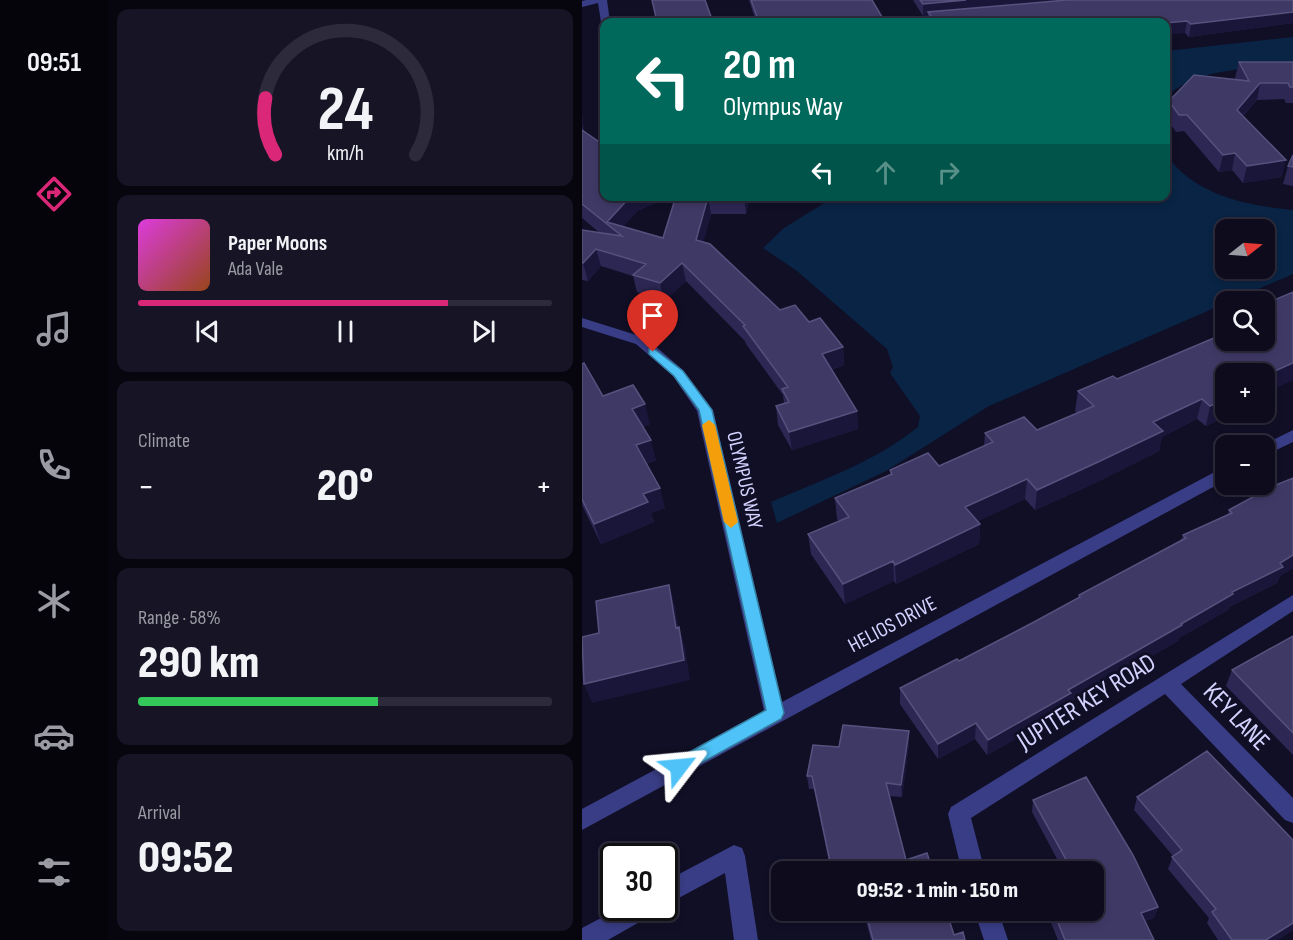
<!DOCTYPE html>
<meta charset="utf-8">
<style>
body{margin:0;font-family:"Sofia Sans Condensed",sans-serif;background:#161425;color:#f1f3f6;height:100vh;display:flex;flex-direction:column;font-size:22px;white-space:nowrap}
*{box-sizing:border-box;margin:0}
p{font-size:20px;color:#9a9ba3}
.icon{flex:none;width:33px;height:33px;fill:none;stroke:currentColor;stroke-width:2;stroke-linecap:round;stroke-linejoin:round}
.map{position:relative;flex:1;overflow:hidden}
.side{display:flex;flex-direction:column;gap:9px;padding:9px;background:#07060f;width:474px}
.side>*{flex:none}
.hud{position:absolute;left:18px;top:18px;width:570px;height:183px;border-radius:12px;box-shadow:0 3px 9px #0003,0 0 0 2px #2d2b3b;background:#00695c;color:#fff;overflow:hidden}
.needle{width:39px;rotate:73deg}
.tools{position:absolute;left:633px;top:219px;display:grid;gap:12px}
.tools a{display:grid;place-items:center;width:60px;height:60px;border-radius:12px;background:#0d0b1c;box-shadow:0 3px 9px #0003,0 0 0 2px #2d2b3b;font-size:30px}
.speed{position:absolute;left:18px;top:843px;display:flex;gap:12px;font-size:30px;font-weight:700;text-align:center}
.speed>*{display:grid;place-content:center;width:78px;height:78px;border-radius:50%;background:#0d0b1c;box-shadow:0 3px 9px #0003,0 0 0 2px #2d2b3b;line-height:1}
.speed .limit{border:3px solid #111;border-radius:9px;background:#fff;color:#111}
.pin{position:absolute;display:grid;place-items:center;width:51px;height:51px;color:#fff;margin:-62px -26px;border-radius:50% 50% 50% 0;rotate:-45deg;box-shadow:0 0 6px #0007}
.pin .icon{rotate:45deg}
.me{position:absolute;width:66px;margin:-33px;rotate:61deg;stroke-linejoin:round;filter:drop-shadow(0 0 4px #0008)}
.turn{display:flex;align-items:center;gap:21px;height:126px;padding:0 24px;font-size:27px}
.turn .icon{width:78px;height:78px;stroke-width:2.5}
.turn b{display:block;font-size:42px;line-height:51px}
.lanes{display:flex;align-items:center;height:57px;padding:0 24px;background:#0003;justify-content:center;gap:30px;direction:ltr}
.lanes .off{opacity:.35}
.big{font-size:45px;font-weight:800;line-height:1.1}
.side .card{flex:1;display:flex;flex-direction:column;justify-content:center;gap:9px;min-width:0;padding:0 21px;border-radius:12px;background:#161425}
.side .dial{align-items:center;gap:0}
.dial svg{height:156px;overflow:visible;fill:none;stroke:#2d2b3b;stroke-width:7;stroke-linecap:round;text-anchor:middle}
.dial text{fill:#f1f3f6;stroke:none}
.song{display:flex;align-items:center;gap:18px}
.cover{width:72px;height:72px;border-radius:9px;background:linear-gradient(135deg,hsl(300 70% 55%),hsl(20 70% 35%))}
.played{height:6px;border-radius:3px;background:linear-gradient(90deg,#db2777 75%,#2d2b3b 75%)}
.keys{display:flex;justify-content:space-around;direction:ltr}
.heat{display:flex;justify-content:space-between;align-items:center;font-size:33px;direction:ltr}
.charge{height:9px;border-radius:4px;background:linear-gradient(90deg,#34c759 58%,#2d2b3b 0)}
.trip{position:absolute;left:189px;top:861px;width:333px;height:60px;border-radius:12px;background:#0d0b1c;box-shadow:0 3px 9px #0003,0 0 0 2px #2d2b3b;font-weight:800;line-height:60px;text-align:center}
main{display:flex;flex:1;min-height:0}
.tabs{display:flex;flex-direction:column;width:108px;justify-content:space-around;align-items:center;background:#05040b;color:#9a9ba3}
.tabs .icon{width:42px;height:42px}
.tabs .current{color:#db2777}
.tabs b{font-size:27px;color:#f1f3f6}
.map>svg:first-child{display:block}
</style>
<main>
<nav class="tabs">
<b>09:51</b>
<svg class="icon current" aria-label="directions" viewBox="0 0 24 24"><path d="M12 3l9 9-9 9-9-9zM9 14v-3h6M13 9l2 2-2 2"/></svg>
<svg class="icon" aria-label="music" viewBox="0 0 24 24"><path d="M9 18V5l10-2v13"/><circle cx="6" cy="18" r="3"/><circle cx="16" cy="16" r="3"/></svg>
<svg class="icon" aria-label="phone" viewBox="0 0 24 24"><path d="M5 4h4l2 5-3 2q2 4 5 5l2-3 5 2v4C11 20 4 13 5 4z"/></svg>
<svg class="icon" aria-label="climate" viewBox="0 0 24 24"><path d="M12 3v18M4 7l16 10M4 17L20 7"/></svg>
<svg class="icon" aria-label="car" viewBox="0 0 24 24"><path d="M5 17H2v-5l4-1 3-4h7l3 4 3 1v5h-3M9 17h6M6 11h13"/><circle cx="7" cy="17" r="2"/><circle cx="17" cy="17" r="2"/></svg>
<svg class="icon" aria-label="filters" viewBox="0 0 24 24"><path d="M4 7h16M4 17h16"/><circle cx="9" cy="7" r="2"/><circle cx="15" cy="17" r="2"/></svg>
</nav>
<section class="side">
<div class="card dial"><svg viewBox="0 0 100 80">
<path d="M14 69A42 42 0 1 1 86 69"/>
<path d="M14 69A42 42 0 0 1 9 40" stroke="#db2777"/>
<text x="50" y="56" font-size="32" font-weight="700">24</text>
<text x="50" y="72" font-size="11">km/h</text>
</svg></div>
<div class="card">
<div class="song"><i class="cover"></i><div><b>Paper Moons</b><p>Ada Vale</p></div></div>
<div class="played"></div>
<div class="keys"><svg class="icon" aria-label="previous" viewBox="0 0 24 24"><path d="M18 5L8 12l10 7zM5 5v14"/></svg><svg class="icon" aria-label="pause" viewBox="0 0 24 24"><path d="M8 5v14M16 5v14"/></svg><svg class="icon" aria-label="next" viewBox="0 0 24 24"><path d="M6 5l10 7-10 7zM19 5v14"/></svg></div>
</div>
<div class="card"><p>Climate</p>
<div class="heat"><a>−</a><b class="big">20°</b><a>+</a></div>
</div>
<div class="card"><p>Range · 58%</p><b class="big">290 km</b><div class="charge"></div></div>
<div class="card"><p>Arrival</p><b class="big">09:52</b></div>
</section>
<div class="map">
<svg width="711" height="940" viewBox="0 0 711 940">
<rect width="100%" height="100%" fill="#110f26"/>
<path fill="#092444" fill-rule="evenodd" d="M711 37V70C671 66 614 68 584 97V51Z
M584 155C615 196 662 205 711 210V274L407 406 304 471 195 523 189 502C239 480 293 462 336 427L338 416 308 373 311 367 305 349 215 271 181 248 202 228 252 197 584 196ZM644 230H682V268H644Z"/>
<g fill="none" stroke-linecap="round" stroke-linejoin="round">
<path fill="#393d85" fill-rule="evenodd" d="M152 845 160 848 163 856 176 940H152L143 873 82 906V882Z
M38 908H72L68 916 26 940H0V928Z"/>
<path fill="#393d85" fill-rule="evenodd" d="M4 0H25L28 22H22V24L19 22 16 3 0 7V1Z
M366 16 371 19 369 21 329 22 334 19Z
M0 318 64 338 101 370 131 410 200 702 644 466V480L0 830V809L182 711 115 411 91 376 54 344 0 327Z
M711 430V442L682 456V446H679Z
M711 595V611L599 684 711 798V823L703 820 583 694 389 818 403 872H380L366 814 369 807Z
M392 910H416L426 940H402Z"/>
</g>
<path fill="#2d2754" d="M167 0H290L303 22H174Z
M331 0H711V23L607 37 603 33 346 22V16H341Z
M657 62H711V103H704L702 99 675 100 661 116 700 177 661 183 650 170 637 172 602 131 594 132 584 117 587 101 654 80 653 78Z
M0 116 2 131 22 196H90L55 211 41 227 81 238 94 196H168L164 214H129L121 242 198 310 227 322 261 347 262 365 249 370 275 411 276 429 210 450 196 425 194 406 202 404 201 395 164 344 163 341 104 281 82 301 55 292 51 276 19 266 6 281 0 280V230L18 233 0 218Z
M711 155V186L701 184 706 166Z
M204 196H225L224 198Z
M711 292V380L686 391 685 397 624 426 615 419 580 437 577 451 513 483 453 510 443 499 396 521 398 524 397 544 314 584 312 581 263 604 229 554 226 534 257 521 255 519 253 498 308 475V470L357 466 402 446 403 433 455 430 495 413 493 411 496 391 535 379 682 340 685 303Z
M0 364 21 396 68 424 61 427 74 460 64 464 83 508 69 513 72 522 19 544 0 505Z
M711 478V568L698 576 695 583 647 607 646 610 597 638 596 641 487 703 486 709 405 755 393 739 356 759 318 704V688L377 661 452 622 496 598 497 595 599 540 601 535 646 514 647 510Z
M711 636V755L644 686 650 670Z
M327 731V744L320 797 307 796 324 860 351 872H249L232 789H227L225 776 257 747Z
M555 797 711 930 695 940H636L625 923 627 918 586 869 591 856 552 810Z
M451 800 576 907 572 918 563 921 572 940H476L467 918 468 910H512V872H482L450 812Z
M281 910H364L372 935 383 940H289Z"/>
<path fill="#1a163a" d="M384 0H508L346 12V16H341V4Z
M711 12V23L607 37 609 24Z
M605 21 603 33 584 35V23Z
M678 83 675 100 651 126 655 110Z
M0 116 4 146 0 131Z
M653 153 650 170 637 172 641 155Z
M704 160 700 177 661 183 665 166Z
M49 196H90L55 211 36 233 25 222Z
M162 196H168L164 214Z
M126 197 129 214 117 258 114 240Z
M14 249 19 266 6 281 1 263Z
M100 263 104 281 82 301 78 283Z
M261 347 262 365 242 372 240 354Z
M711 363V380L686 391 685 397 682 398V381L686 374Z
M620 399 615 419 580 437 577 451 513 483 453 510 455 490 571 422Z
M644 399V412H653L624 426 628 406Z
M63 404 68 424 56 429 50 409Z
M275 411 276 429 210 450 207 432Z
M69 440 74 460 59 465 54 445Z
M445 479 443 499 383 527V507Z
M78 488 83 508 69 513 72 522 19 544 12 524 61 494Z
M398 524 397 544 314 584 313 565Z
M711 555V568L698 576 695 583 647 607 646 610 597 638 596 641 487 703 486 709 405 755 406 740 486 690 599 624Z
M311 561 312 581 263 604 261 584Z
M87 585 93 605 99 647 94 628Z
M97 627 103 647 108 680 10 703 2 684Z
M394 723 393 739 356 759V744Z
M327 731V744L320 797 319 785Z
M271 866 272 872H250Z
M576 907 572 918 555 924 559 913Z
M711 923V930L695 940H684Z"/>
<path fill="#3f3966" stroke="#56527e" stroke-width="1.5" d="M70 0H123L131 22H75Z
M169 0H290L303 22H177Z
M338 0H384L341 4Z
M485 0H711V12L609 24 605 21 584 23V22H353L346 12Z
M657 62H711V87H708L706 83H678L655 110 704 160 665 166 653 153 641 155 605 115H597L587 101 612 75 667 81Z
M0 130 16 141 22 138V196H49L25 222 81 238 94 196H144L126 197 114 240 128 244 198 310 213 305 227 322 238 318 261 347 240 354 275 411 207 432 194 406 207 402 200 389 206 387 161 326 163 325 100 263 78 283 51 275 64 264 14 249 1 263H0V230L40 236 0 204V196L1 195 0 196Z
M711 155V167L706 166Z
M711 292V363L686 374 690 377 682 381V374H644V399L628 406 620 399 571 422 581 431 516 462 455 490 445 479 383 507 398 524 313 565 311 561 261 584 226 534 267 517 253 498 310 474 308 470 346 453 357 466 411 442 403 433 442 417 455 430 512 406 496 391 531 376 535 379 644 333V340H682V302L683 301 685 303Z
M2 363 21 396 51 385 63 404 50 409 69 440 54 445 78 488 61 494 66 502 12 524 0 499V364Z
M711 478V555L698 563 701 567 650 592 651 594 599 624 600 625 486 690 489 693 406 740 394 723 356 744 318 688 375 659 377 661 452 622 498 597 497 595 604 538 601 535 650 513 647 510 689 487Z
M87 585 94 628 97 627 102 660 2 684 0 637 17 633 14 601Z
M711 636V733L650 670Z
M261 725 327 731 319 785 304 783 324 860 345 853 351 872H272L271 866 250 871 230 776H225L231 745 257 747Z
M625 751 711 840V923L684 940H650L630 912 634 909 590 857 600 850 555 797Z
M504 777 551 855 576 907 559 913 572 940H483L471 910H512V872H491L451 800Z
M283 910H364L372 935 381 932 383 940H291Z"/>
<path fill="#4fc3f7" stroke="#337fa1" stroke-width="1.5" d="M71 348 101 371 130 410 202 713 199 719 97 775 91 772 88 767 91 761 184 710 117 410 92 376 67 354V349Z"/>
<path fill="#f59e0b" d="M127 420 133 425 156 522 149 528 142 522 120 425Z"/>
<g text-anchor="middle" stroke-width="6" stroke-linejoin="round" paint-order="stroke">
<g font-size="21" fill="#d4d3ff" stroke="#110f26">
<text transform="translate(163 480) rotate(77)" y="7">OLYMPUS WAY</text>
<text transform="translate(310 624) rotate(-28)" y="7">HELIOS DRIVE</text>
</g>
<g font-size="26" fill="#d4d3ff" stroke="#110f26">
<text transform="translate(504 701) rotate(-32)" y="9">JUPITER KEY ROAD</text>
<text transform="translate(655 716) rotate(46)" y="9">KEY LANE</text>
</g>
</g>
</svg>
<div class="tools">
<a><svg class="needle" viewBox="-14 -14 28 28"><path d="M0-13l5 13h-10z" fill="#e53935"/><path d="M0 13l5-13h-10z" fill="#9a9ba3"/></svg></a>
<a><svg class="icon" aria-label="search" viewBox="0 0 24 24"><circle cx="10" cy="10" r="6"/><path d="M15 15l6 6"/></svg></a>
<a>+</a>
<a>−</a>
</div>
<div class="speed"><div class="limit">30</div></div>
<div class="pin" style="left:71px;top:352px;background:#d93025"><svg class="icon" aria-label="arrive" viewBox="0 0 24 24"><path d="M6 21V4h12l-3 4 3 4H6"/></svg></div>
<svg class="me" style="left:97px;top:767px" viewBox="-20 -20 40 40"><path d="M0-17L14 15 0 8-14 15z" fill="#4fc3f7" stroke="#fff" stroke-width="4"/></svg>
<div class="trip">09:52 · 1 min · 150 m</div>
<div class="hud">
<div class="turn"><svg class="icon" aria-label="left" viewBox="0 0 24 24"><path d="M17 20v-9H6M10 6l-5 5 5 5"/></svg><div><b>20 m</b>Olympus Way</div></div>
<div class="lanes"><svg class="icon" aria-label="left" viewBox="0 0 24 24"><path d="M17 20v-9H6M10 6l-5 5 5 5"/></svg><svg class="icon off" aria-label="ahead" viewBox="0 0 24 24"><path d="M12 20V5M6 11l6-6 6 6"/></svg><svg class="icon off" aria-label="right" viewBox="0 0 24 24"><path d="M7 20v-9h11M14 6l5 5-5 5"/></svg></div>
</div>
</div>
</main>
